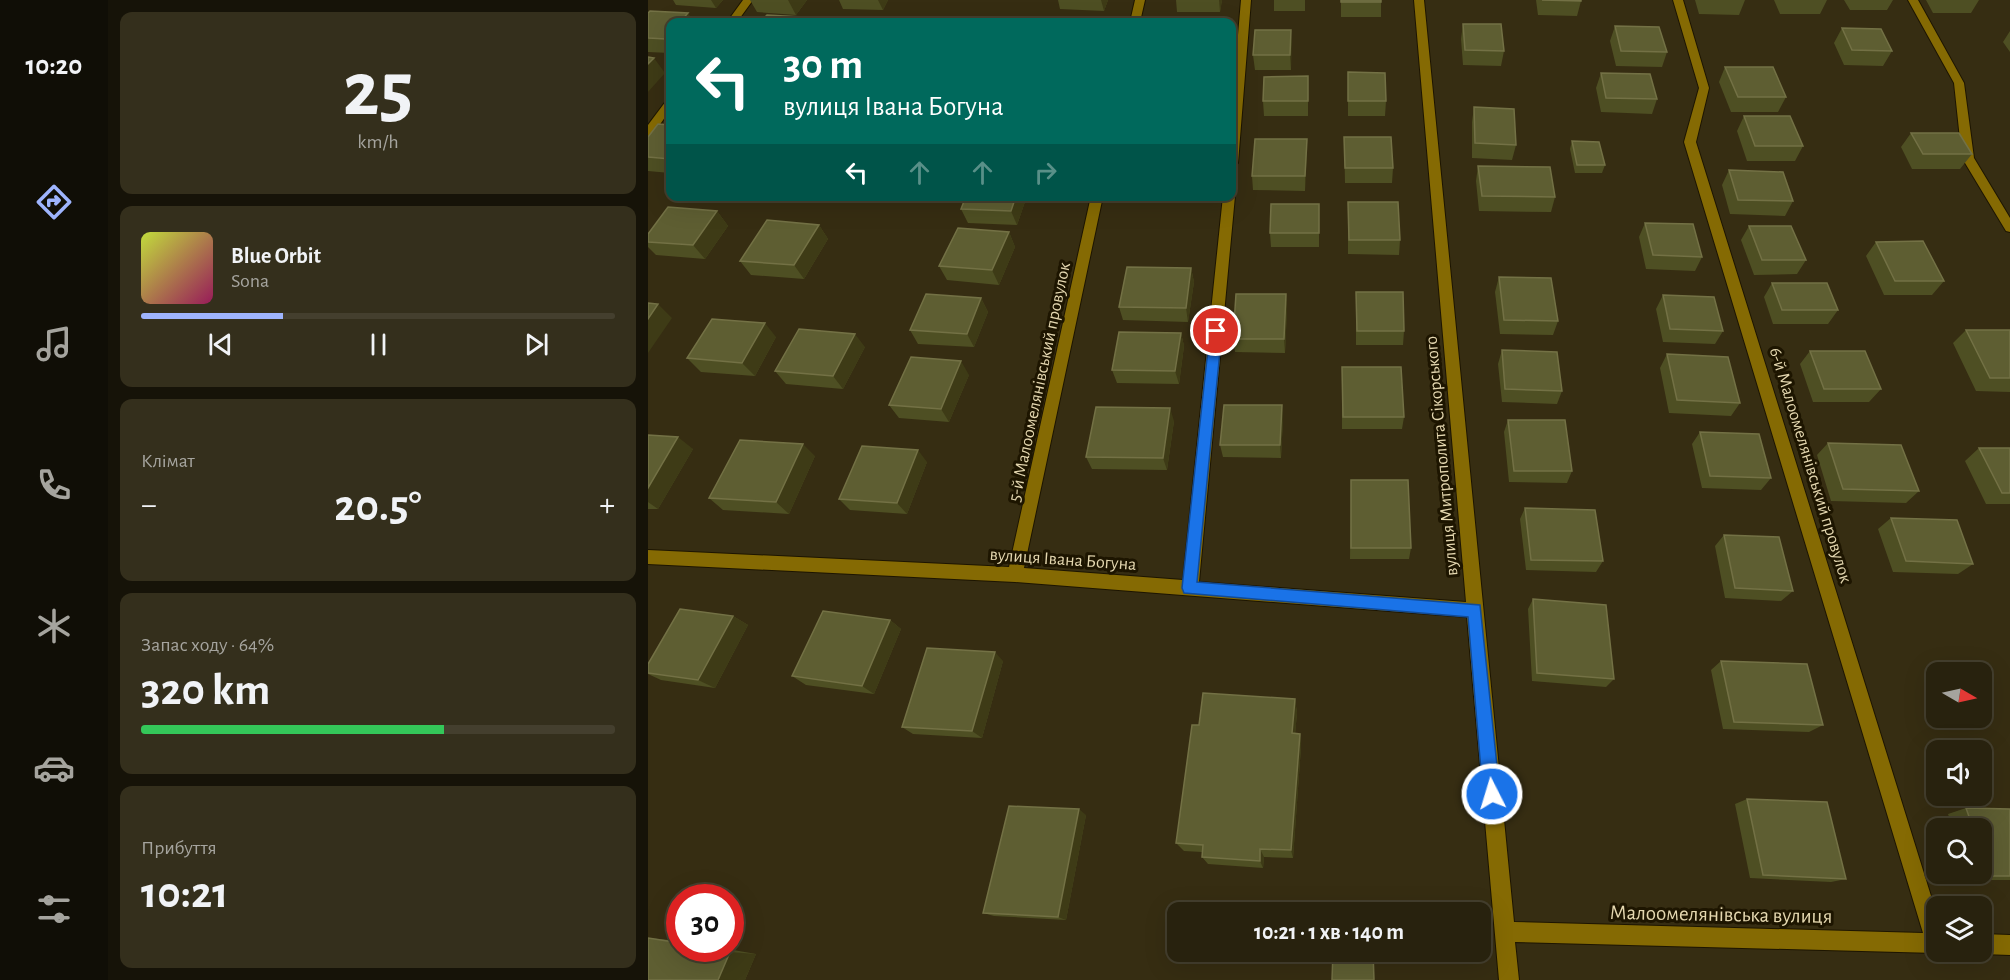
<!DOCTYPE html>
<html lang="uk">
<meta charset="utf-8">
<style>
body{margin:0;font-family:"Alegreya Sans",sans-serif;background:#342f1c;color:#f1f3f6;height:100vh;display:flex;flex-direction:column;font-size:22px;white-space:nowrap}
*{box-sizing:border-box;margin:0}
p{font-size:20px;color:#a5a49e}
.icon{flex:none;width:33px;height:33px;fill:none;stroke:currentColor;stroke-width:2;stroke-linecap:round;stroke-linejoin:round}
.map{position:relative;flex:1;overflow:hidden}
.sheet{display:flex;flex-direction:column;gap:12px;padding:12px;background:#161308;width:540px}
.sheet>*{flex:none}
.guide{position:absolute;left:18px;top:18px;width:570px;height:183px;border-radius:12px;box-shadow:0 6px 24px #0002,0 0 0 2px #443f2e;background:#00695c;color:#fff;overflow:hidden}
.needle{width:39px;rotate:99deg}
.fabs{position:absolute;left:1278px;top:662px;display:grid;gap:12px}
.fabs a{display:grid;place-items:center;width:66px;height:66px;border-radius:12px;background:#28220e;box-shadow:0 6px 24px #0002,0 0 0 2px #443f2e;font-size:30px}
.speed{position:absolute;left:18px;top:884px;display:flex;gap:12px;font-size:30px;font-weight:700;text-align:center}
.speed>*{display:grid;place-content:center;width:78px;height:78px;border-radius:50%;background:#28220e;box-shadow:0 6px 24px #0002,0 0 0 2px #443f2e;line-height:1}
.speed .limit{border:9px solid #d22;background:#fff;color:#111}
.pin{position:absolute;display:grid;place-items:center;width:51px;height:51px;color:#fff;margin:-26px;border:3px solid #fff;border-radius:50%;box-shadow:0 2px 6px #0007}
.me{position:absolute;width:66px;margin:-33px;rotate:355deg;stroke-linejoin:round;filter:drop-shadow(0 0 4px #0008)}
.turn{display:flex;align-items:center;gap:21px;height:126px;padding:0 18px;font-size:27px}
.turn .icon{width:78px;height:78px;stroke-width:2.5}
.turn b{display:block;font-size:42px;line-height:51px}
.lanes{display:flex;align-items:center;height:57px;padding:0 18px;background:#0003;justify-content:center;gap:30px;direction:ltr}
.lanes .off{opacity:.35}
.big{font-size:45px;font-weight:700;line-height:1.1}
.sheet .card{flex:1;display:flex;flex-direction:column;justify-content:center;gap:9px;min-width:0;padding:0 21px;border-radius:12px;background:#342f1c}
.sheet .dial{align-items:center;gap:0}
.dial b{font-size:78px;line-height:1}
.song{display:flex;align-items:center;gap:18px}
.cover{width:72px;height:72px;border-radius:9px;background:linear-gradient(135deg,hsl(70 70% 55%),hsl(330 70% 35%))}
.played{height:6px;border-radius:3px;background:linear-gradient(90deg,#9eb4fd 30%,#443f2e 30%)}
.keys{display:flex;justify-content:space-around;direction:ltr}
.heat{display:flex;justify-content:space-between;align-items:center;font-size:33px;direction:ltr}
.charge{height:9px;border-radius:4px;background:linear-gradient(90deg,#34c759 64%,#443f2e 0)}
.trip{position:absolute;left:519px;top:902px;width:324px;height:60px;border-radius:12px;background:#28220e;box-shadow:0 6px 24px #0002,0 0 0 2px #443f2e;font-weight:700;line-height:60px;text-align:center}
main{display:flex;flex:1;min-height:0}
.tabs{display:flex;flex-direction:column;width:108px;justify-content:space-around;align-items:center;background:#100e06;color:#a5a49e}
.tabs .icon{width:42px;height:42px}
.tabs .selected{color:#9eb4fd}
.tabs b{font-size:27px;color:#f1f3f6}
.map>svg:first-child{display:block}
</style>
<main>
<nav class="tabs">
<b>10:20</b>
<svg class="icon selected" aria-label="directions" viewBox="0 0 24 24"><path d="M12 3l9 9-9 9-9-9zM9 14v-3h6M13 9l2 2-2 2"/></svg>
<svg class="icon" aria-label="music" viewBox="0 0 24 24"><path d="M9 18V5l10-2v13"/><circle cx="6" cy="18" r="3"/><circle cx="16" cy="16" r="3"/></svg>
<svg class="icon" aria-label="phone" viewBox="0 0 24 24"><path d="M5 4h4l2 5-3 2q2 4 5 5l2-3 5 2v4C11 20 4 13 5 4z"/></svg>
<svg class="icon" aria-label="climate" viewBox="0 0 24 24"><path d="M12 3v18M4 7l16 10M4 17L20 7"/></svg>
<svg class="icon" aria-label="car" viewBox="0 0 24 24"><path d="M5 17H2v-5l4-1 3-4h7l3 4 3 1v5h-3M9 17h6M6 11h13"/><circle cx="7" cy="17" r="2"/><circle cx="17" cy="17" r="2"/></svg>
<svg class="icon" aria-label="filters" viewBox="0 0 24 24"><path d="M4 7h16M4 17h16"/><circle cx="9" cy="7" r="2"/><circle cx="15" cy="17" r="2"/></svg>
</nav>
<section class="sheet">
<div class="card dial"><b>25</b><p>km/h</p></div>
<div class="card">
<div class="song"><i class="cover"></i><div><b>Blue Orbit</b><p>Sona</p></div></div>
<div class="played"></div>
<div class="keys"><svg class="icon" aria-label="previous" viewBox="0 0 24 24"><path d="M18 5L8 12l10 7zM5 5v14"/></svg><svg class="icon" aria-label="pause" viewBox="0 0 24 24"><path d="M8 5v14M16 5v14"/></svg><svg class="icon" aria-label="next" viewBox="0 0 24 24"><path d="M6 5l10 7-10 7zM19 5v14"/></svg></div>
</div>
<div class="card"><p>Клімат</p>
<div class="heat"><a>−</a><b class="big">20.5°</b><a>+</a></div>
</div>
<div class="card"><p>Запас ходу · 64%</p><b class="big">320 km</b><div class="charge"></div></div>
<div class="card"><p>Прибуття</p><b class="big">10:21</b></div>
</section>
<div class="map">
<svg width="1362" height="980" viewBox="0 0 1362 980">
<rect width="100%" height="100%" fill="#362d12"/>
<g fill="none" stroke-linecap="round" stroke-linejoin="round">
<defs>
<path id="minor" d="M95 0H105L89 22H79Z
M487 0H497L492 22H482Z
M593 0H603L590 163 584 167V105Z
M766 0H776L866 922 1275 933 1036 142 1051 88 1025 0H1035L1061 88 1048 142 1288 912V951H1293L1288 953 867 942 871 980H851L819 617 367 582 0 564V550L361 567 443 196H455L376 568 535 580 575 196H584V193L587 196 551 582 818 602Z
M1260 0H1270L1316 83 1326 158 1362 218V232L1358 231 1314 158 1306 83Z
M22 100V110L4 136 0 137V125L18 101Z
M1334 934 1362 935V955L1334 954 1327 951H1334Z"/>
</defs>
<use href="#minor" stroke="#1d1500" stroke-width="2"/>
<use href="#minor" fill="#856a03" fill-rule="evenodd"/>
</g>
<path fill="#4e4f23" d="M25 0H75L68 8 28 5Z
M102 0H159L148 15 109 12Z
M191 0H240L235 10 195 9Z
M410 0H460L456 11 412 9Z
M528 0H574L572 12H529Z
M626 0H657V11H626Z
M693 0H733V17H693Z
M888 0H933V1L929 16 890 15Z
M1047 0H1097L1091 15 1051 14Z
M1126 0H1179L1172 14H1132Z
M1196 0H1245L1239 10H1202Z
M1278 0H1331L1323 13H1285Z
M0 13 22 22V53L0 52Z
M815 24 856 51 853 66 815 65 813 39Z
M967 26 1019 52 1014 67 968 66 962 41Z
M1194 28 1244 51 1235 66 1196 65 1186 43Z
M643 30V70H607L605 55Z
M1362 31V52L1355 42Z
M1077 67 1138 97 1130 112H1083L1071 82Z
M700 72 738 101 737 116H700Z
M953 73 1009 99 1004 114 953 112 948 88Z
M660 92V116H616L615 101Z
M826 107 868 145 864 160 824 158V122Z
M1096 116 1155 146 1147 161H1099L1089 131Z
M22 125V173L0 171V137Z
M1263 133 1324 154 1312 169H1264L1253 147Z
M696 137 745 168 744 183H697Z
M659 139 657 191 605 190 604 176Z
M924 141 957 165 954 173H927L922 149Z
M830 166 907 197 903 212 831 211 828 181Z
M1081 170 1145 201 1137 216 1082 214 1074 185Z
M161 196H217L215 201 162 198Z
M379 196 369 225 320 223 313 209Z
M496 196H548L547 200 496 198Z
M700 202 752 240 751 255 700 254Z
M671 204V247H623L622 233Z
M69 211 80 226 57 259 8 255 0 247V234Z
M997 223 1054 257 1047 271 998 269 991 237Z
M171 225 180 239 156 279 103 275 92 261Z
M1101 226 1158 260 1149 274 1106 275 1093 240Z
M361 232 367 247 351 285 299 280 291 266Z
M1228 242 1296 281 1284 295H1236L1218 256Z
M543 268 546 282 540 322 475 320 471 307Z
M851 277 910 321 905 335 852 334 847 292Z
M1124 283 1190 310 1180 324H1125L1116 297Z
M708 292 756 331 755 345H708Z
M638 294 639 308 637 353 587 352 585 339Z
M1015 295 1075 331 1067 344 1015 342 1008 309Z
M333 298 340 312 326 347 270 344 262 330Z
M1318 330H1362V392L1328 391 1305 343Z
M533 333 536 346 531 384 469 383 464 370Z
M128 337 107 376 53 372 39 358Z
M217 347 195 389 138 384 127 371Z
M854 350 914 391 909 404 854 402 850 364Z
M1162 351 1233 389 1221 402H1165L1152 364Z
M1019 354 1092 403 1083 416 1021 413 1012 368Z
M321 375 301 422 251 418 241 405Z
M694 381 756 417 754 429H694Z
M635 418 633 458 575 457 572 445Z
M860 420 924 471 919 483 861 482 856 432Z
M526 421 519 470 444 469 438 457Z
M1052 432 1123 478 1113 490 1054 488 1044 444Z
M0 435 45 449 10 509H0Z
M1180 443 1271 491 1258 503 1183 501 1169 455Z
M1331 448H1362V504H1338L1317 461Z
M167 456 141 514 75 510 61 498Z
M279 462 259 514 202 510 191 499Z
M703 480 763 548 761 559H702Z
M877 508 955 561 948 572 878 570 872 519Z
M1243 518 1325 564 1310 574 1245 572 1230 529Z
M1076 535 1145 591 1133 601 1077 598 1067 546Z
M885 599 966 679 958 687 884 681 880 609Z
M85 616 100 625 67 688 13 680 0 674V664Z
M242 620 253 629 226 694 158 685 144 676Z
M355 661 334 738 265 734 254 727Z
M1073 661 1175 725 1161 732 1075 729 1063 670Z
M647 699 649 713 647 734H652L653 747 645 858 616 857 615 868 560 864 554 857V852L536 851 528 843 551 725Z
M1099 799 1198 879 1183 882 1102 878 1087 804Z
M1318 808 1362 809V880H1323L1321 873H1334V828H1305L1300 814Z
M438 815 418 920 346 916 335 913Z
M0 938 32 941V948H74L108 954 97 980H0Z"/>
<path fill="#3e3b16" d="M63 0H75L68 8Z
M140 0H159L148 15Z
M230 0H240L235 10Z
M453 0H460L456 11Z
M571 0H574L572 12Z
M40 13 46 22H32Z
M153 17 156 22H149Z
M643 30 644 45 643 70 642 55Z
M22 33V46L18 39Z
M6 58 17 73 0 92V64Z
M659 139V154L657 191V176Z
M212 196H217L215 201Z
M368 196H379L369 225 363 211Z
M69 211 80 226 57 259 45 245Z
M171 225 180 239 156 279 146 265Z
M361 232 367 247 351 285 344 270Z
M543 268 546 282 540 322 538 308Z
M638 294 639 308 637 353 636 339Z
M333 298 340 312 326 347 319 334Z
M10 304 24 318 0 353V319Z
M117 323 128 337 107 376 94 363Z
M533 333 536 346 531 384 527 371Z
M207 334 217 347 195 389 185 376Z
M313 361 321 375 301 422 293 409Z
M634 405 635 418 633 458 632 445Z
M522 408 526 421 519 470 515 458Z
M30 437 45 449 10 509 0 502V488Z
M155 444 167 456 141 514 128 502Z
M270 450 279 462 259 514 249 503Z
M85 616 100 625 67 688 50 680Z
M242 620 253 629 226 694 214 686Z
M347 652 355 661 334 738 324 731Z
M647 699 649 713 646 746 644 733Z
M652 734 653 747 645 858 643 850Z
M431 809 438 815 418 920 410 917Z
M612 849 616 857 615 868 612 861Z
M82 952 108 954 97 980H70Z"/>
<path fill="#5e5e32" stroke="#737145" stroke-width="1.5" d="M693 0H733V2H693Z
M894 0H933V1Z
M2 11 40 13 32 22H22V33L18 39 0 38V13Z
M119 15 153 17 149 22H112Z
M815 24H853L856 51 817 50Z
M967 26 1011 27 1019 52 973 51Z
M1194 28 1233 29 1244 51 1204 50Z
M607 30H643L642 55H605Z
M0 57 6 58 0 64Z
M1077 67H1125L1138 97H1090Z
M700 72 737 73 738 101H700Z
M953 73 1002 74 1009 99 958 98Z
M660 76V101H615L616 77Z
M826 107 866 109 868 145 827 143Z
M1096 116H1142L1155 146H1107Z
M10 124 22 125V159L0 157V137Z
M1263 133H1311L1324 154H1275Z
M696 137H743L745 168H697Z
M607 139H659L657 176H604Z
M924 141 951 142 957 165H929Z
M830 166 902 167 907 197 834 196Z
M1081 170 1135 172 1145 201 1090 200Z
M318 196H368L363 211 313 209Z
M700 202H750L752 240H701Z
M623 204H671V233H622Z
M20 207 69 211 45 245 0 242V234Z
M119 220 171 225 146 265 92 261Z
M997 223 1045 224 1054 257 1005 255Z
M1101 226H1143L1158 260H1114Z
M310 228 361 232 344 270 291 266Z
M1275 241 1296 281H1247L1228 242Z
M479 267 543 268 538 308 471 307Z
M851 277 903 278 910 321 856 320Z
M1124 283H1179L1190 310H1134Z
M708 292H755L756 331H709Z
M278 294 333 298 319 334 262 330Z
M588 294H638L636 339H585Z
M1015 295 1066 297 1075 331 1022 329Z
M0 303 10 304 0 319Z
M64 319 117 323 94 363 39 358Z
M151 329 207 334 185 376 127 371Z
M1318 330H1362V378H1342Z
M471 332 533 333 527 371 464 370Z
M854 350 909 352 914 391 857 389Z
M1162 351H1217L1233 389H1176Z
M1019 354 1080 357 1092 403 1029 400Z
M263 357 313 361 293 409 241 405Z
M694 367H753L756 417H695Z
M576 405H634L632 445H572Z
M448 407 522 408 515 458 438 457Z
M860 420H917L924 471H866Z
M1052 432 1111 434 1123 478 1062 476Z
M0 435 30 437 0 488Z
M92 440 155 444 128 502 61 498Z
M1180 443 1253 445 1271 491 1195 489Z
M214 446 270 450 249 503 191 499Z
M1331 448H1362V493H1354Z
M703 480H760L763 548H703Z
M877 508 947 510 955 561 883 560Z
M1243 518 1309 520 1325 564 1258 561Z
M1076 535 1131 537 1145 591 1087 588Z
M885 599 958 605 966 679 889 673Z
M32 609 85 616 50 680 0 673V664Z
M175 611 242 620 214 686 144 676Z
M279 648 347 652 324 731 254 727Z
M1073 661 1159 664 1175 725 1086 722Z
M555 693 647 699 644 733 652 734 643 850 612 849V861L554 857 555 845 528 843 544 725H551Z
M1099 799 1179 802 1198 879 1115 875Z
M361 806 431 809 410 917 335 913Z
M1318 808 1362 809V876H1342L1334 852V828H1325Z
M0 938 32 943V948H60L82 952 70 980H0Z
M685 951H725L726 980H684Z"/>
<path fill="#1a73e8" stroke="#114b97" stroke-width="1.5" d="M568 327 574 331 549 582 832 605 852 794 850 800 844 803 838 800 835 794 820 617 536 593 534 588 562 331Z"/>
<g text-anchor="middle" stroke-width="6" stroke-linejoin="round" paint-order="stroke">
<g font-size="18" fill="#e4d7af" stroke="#1d1500">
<text transform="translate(391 382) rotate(-78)" y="6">5-й Малоомелянівський провулок</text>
<text transform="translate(793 456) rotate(-95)" y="6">вулиця Митрополита Сікорського</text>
<text transform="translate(1163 465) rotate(73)" y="6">6-й Малоомелянівський провулок</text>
<text transform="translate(415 559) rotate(4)" y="6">вулиця Івана Богуна</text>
</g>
<g font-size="21" fill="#e4d7af" stroke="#1d1500">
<text transform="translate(1073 914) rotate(1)" y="7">Малоомелянівська вулиця</text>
</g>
</g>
</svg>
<div class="fabs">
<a><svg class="needle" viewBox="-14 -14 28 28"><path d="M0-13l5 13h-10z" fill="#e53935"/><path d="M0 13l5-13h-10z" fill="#a5a49e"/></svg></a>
<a><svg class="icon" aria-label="sound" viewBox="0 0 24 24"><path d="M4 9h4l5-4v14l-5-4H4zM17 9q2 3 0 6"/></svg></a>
<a><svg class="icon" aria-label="search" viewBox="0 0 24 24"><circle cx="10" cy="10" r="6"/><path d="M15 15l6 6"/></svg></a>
<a><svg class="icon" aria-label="layers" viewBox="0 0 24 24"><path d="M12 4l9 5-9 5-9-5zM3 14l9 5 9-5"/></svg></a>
</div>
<div class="speed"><div class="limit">30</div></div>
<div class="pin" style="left:568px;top:331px;background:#d93025"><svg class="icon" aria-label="arrive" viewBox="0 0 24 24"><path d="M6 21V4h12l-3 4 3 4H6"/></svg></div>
<svg class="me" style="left:844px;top:794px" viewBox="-20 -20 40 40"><circle r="17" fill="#1a73e8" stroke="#fff" stroke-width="3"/><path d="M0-11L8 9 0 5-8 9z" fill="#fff"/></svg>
<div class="trip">10:21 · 1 хв · 140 m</div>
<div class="guide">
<div class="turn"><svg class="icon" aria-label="left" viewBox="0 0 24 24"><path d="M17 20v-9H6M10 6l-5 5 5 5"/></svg><div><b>30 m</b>вулиця Івана Богуна</div></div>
<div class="lanes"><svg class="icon" aria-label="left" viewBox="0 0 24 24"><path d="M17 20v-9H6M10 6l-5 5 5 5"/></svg><svg class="icon off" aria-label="ahead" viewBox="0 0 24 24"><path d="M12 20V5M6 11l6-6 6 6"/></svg><svg class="icon off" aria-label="ahead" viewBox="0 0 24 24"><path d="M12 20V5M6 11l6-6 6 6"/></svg><svg class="icon off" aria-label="right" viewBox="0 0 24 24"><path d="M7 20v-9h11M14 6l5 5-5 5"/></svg></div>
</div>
</div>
</main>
